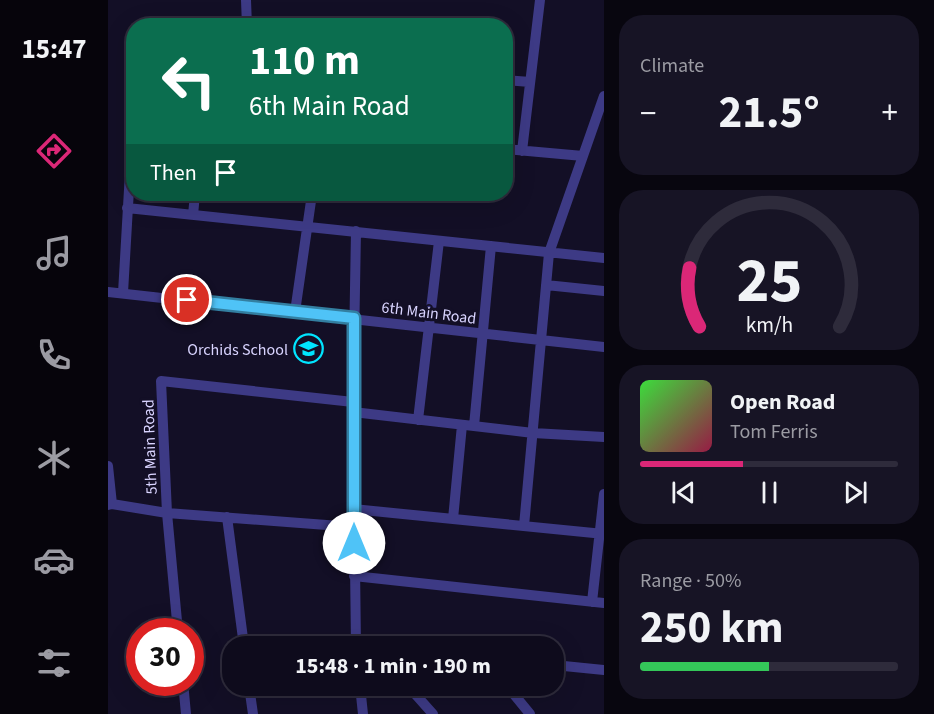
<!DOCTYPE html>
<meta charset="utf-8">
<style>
body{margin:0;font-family:"Source Sans 3",sans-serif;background:#171425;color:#f1f3f6;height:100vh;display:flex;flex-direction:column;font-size:22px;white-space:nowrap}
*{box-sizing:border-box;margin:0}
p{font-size:20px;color:#9b9ba3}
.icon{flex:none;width:33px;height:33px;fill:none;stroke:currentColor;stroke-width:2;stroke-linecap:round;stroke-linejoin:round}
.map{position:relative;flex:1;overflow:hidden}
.panel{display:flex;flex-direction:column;gap:15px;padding:15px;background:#08060f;width:330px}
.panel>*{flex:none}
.guide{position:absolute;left:18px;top:18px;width:387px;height:183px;border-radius:24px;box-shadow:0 6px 24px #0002,0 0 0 2px #2e2b3b;background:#0b6e4f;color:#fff;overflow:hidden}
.speed{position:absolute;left:18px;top:618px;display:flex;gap:12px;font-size:30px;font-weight:700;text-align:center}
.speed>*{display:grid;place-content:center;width:78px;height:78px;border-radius:50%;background:#0e0b1c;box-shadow:0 6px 24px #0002,0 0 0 2px #2e2b3b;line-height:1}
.speed .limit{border:9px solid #d22;background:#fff;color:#111}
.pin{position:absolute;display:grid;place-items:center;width:51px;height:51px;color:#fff;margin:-26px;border:3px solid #fff;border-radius:50%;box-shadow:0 2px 6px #0007}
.me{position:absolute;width:66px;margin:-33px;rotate:0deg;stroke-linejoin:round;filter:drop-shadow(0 0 4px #0008)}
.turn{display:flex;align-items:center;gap:21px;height:126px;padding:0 24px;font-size:27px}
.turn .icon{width:78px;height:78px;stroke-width:2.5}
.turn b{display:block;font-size:42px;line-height:51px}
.then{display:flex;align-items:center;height:57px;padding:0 24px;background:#0003;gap:12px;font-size:22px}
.big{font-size:45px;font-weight:700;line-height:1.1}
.panel .card{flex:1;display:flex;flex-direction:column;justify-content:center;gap:9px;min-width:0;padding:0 21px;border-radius:24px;background:#171425}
.panel .dial{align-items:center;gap:0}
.dial svg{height:156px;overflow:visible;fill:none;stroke:#2e2b3b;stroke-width:7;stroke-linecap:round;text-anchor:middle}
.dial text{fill:#f1f3f6;stroke:none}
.song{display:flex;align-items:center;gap:18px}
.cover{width:72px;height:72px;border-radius:9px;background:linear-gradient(135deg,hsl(120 70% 55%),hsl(340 70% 35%))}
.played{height:6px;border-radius:3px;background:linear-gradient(90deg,#db2777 40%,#2e2b3b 40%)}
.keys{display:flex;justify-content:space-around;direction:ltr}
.heat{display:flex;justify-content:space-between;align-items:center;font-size:33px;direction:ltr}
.charge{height:9px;border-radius:4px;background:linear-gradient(90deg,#34c759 50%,#2e2b3b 0)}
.trip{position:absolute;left:114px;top:636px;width:342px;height:60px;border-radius:24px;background:#0e0b1c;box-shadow:0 6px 24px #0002,0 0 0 2px #2e2b3b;font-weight:700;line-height:60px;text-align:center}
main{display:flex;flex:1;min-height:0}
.dock{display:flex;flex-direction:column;width:108px;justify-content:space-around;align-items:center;background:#06040b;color:#9b9ba3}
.dock .icon{width:42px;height:42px}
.dock .current{color:#db2777}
.dock b{font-size:27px;color:#f1f3f6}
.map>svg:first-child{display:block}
</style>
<main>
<nav class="dock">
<b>15:47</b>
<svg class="icon current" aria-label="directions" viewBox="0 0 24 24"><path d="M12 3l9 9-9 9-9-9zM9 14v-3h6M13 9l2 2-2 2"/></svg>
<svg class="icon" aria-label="music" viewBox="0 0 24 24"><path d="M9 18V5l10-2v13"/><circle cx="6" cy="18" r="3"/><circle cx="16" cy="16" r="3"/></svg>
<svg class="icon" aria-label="phone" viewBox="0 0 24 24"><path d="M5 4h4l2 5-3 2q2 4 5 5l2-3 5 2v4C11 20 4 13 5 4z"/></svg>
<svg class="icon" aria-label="climate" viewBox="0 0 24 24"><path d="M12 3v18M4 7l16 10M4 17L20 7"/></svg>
<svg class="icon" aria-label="car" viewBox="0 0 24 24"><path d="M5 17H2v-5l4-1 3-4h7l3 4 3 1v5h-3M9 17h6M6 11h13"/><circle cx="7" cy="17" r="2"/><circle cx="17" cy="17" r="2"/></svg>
<svg class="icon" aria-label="filters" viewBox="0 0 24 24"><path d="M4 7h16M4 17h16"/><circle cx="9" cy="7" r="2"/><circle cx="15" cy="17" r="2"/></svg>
</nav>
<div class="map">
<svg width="496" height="714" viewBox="0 0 496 714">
<rect width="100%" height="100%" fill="#130f26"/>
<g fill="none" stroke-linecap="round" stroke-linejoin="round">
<path stroke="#3d3a85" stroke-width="10" d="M138 0 139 26
M398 80 422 82
M398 149 475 156
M414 151 432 0
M19 208 496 258
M85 215 87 194
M248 231 245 402 248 646
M438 285 496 291
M0 292 496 347
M15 293 26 103
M187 312 204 194
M245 412 425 433 496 437
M310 420 331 241
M366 426 383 246
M0 466 4 504 0 505
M4 504 59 513 245 527
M245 509 496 534
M119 517 136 646
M345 519 354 425
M416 526 441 253 496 96
M246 576 496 603
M484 602 496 494
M70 632 59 513 53 381 245 402
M446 665 496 670
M75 682 78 714
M141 686 145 714
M252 686 255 714
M300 686 325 714
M399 686 422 714"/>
</g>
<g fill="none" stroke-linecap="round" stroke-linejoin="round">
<defs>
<path id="route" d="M79 300 246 318V543"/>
</defs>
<use href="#route" stroke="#337fa1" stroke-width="15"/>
<use href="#route" stroke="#4fc3f7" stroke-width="10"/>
</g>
<defs>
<symbol id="school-ring" viewBox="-11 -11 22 22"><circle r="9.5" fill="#130f26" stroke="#00e5ff" stroke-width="1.5"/><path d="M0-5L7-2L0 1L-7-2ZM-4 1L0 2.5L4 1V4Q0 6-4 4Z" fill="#00e5ff"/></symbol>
</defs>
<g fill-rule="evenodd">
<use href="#school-ring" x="184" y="332" width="33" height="33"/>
</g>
<g text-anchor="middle" stroke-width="6" stroke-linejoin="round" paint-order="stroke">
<g font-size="16" fill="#d9d4ff" stroke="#130f26">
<text transform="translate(321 312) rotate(7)" y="6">6th Main Road</text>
<text transform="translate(41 447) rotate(-92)" y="6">5th Main Road</text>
</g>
<g font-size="16" fill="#d9d4ff" stroke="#130f26" text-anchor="end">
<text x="180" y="355">Orchids School</text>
</g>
</g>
</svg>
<div class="speed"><div class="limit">30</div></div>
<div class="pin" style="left:79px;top:300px;background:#d93025"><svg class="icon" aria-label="arrive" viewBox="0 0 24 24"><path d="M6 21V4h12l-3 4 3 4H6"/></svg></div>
<svg class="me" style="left:246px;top:543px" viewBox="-20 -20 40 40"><circle r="19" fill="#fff"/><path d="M0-13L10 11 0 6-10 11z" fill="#4fc3f7"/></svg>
<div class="trip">15:48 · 1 min · 190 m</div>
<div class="guide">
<div class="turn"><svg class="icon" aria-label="left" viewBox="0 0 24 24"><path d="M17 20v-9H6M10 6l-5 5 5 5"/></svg><div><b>110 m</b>6th Main Road</div></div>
<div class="then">Then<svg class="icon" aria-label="arrive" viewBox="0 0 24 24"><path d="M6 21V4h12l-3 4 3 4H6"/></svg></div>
</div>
</div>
<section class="panel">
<div class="card"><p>Climate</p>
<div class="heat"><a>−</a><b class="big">21.5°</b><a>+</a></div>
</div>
<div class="card dial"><svg viewBox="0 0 100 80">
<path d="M14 69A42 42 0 1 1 86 69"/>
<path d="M14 69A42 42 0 0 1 9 39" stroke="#db2777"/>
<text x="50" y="56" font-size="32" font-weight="700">25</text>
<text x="50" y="72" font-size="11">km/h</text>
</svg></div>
<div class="card">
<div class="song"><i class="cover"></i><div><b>Open Road</b><p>Tom Ferris</p></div></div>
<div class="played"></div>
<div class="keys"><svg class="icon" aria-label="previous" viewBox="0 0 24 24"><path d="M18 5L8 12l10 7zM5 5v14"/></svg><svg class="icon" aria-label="pause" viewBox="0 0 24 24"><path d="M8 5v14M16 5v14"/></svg><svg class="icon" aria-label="next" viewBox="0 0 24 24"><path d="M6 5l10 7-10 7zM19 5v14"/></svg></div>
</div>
<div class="card"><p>Range · 50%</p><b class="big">250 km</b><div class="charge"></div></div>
</section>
</main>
